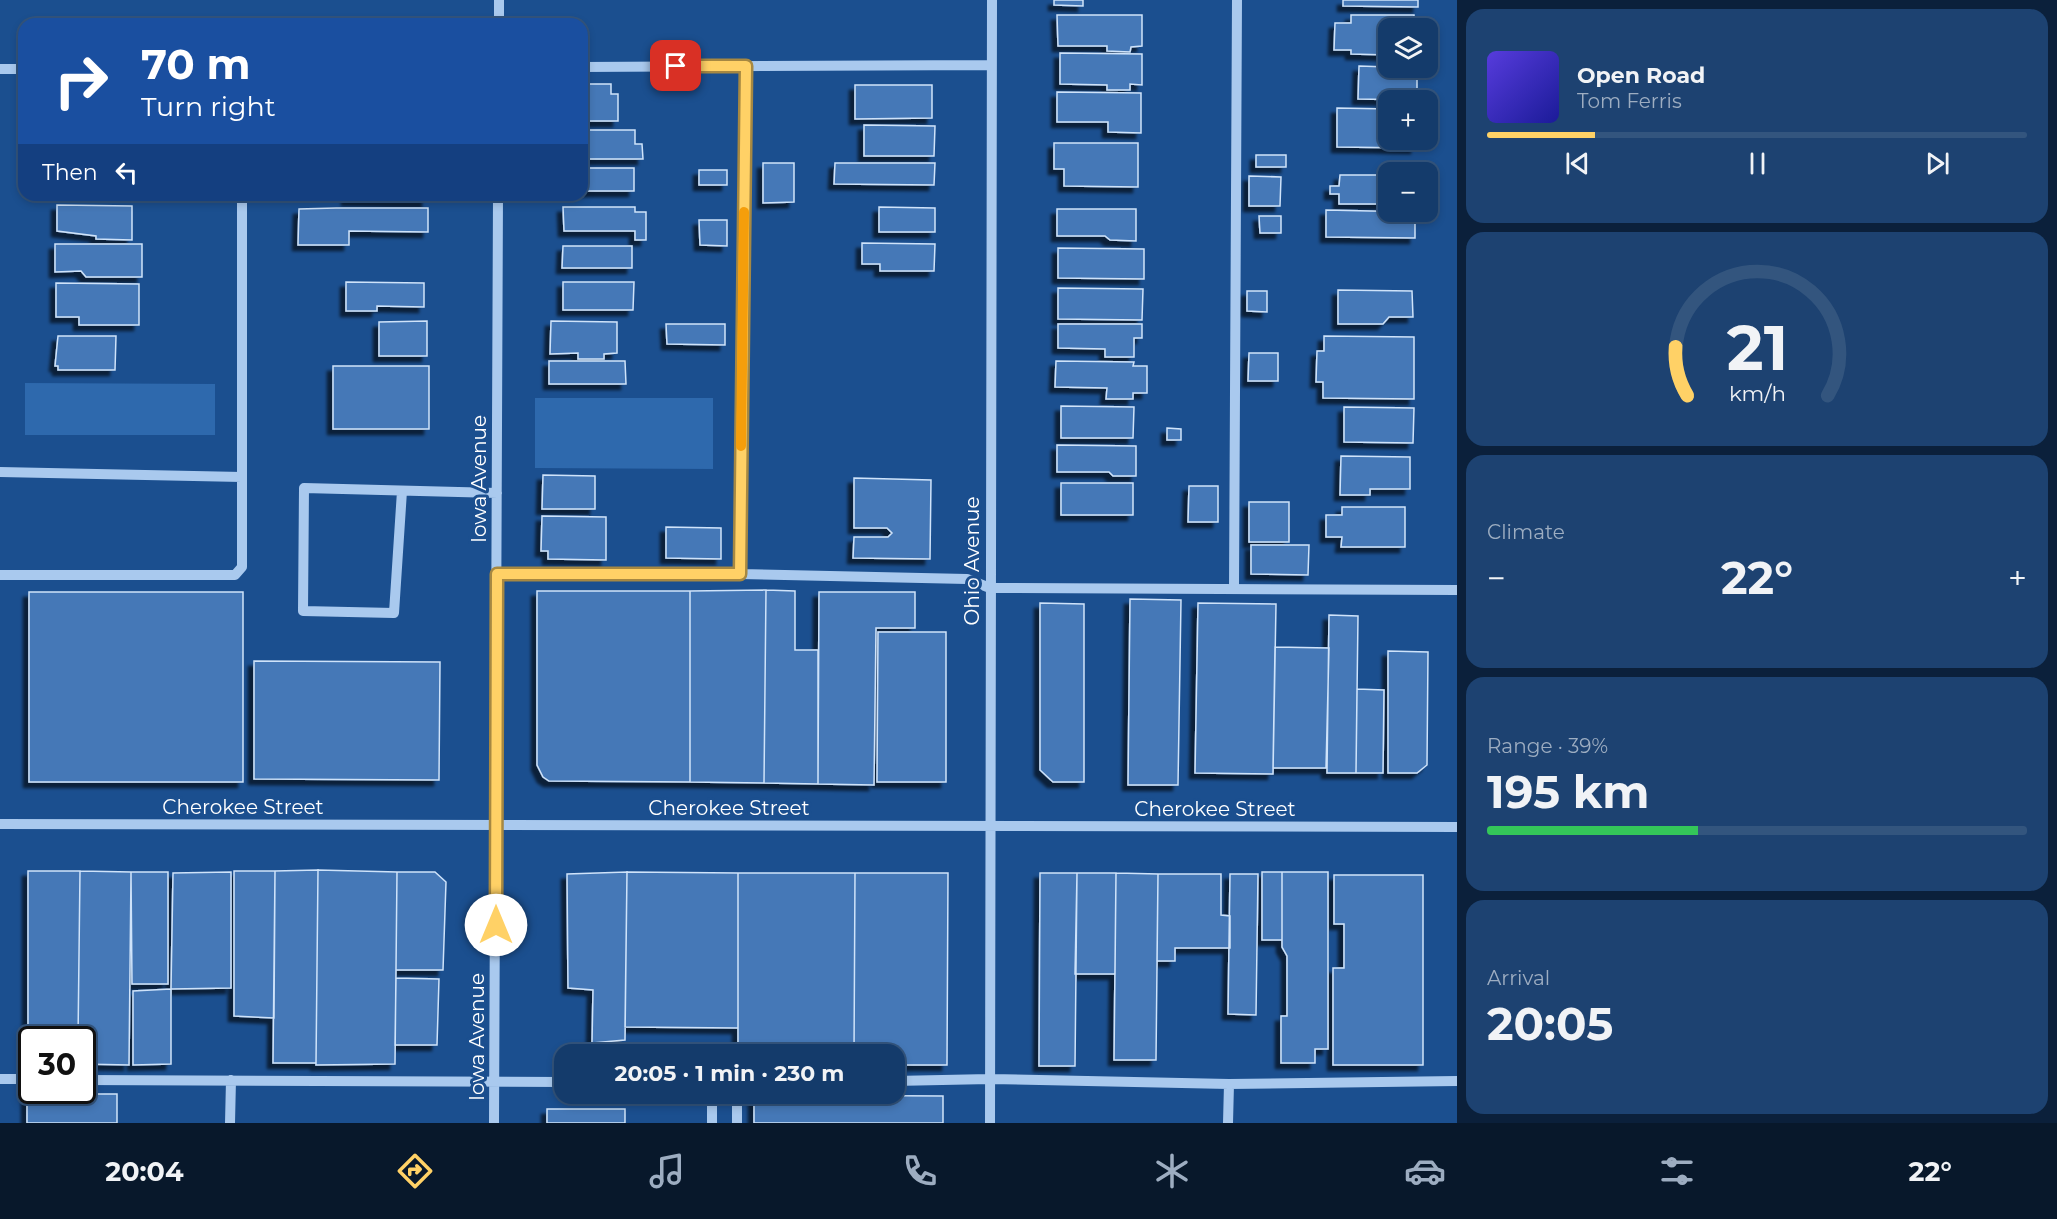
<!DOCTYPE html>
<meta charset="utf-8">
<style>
body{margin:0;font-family:Montserrat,sans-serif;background:#1d4271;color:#f1f3f6;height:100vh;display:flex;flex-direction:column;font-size:22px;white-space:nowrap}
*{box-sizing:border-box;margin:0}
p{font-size:20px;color:#9dadc1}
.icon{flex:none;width:33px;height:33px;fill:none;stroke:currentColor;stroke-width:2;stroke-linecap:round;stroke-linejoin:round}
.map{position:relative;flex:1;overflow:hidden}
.panel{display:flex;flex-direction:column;gap:9px;padding:9px;background:#0b203b;width:600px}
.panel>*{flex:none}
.top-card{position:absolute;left:18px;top:18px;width:570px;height:183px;border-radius:18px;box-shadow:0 3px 9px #0003,0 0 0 2px #33557e;background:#1a4fa0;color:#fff;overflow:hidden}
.tools{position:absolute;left:1378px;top:18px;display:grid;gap:12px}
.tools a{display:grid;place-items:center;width:60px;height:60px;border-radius:12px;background:#143b6b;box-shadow:0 3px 9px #0003,0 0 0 2px #33557e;font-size:30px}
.speed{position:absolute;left:18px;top:1026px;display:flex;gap:12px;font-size:30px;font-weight:700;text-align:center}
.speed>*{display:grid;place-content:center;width:78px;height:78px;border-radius:50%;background:#143b6b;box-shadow:0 3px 9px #0003,0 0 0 2px #33557e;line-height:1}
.speed .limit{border:3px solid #111;border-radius:9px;background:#fff;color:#111}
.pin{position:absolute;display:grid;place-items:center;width:51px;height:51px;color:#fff;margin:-26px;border-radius:12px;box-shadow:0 3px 9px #0006}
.me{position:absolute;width:66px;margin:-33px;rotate:0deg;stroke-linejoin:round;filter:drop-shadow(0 0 4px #0008)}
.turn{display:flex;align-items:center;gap:21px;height:126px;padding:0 24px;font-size:27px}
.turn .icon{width:78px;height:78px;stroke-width:2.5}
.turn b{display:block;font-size:42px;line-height:51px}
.then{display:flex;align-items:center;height:57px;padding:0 24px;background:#0003;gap:12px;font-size:22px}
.big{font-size:45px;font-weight:700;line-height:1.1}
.panel .card{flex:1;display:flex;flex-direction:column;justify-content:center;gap:9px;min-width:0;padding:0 21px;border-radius:18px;background:#1d4271}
.panel .dial{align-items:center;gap:0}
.dial svg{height:156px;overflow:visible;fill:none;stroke:#33557e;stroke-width:7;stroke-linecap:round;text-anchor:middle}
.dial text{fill:#f1f3f6;stroke:none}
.song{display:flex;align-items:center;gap:18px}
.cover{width:72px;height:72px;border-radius:9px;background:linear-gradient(135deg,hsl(250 70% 55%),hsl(240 70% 35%))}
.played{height:6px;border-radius:3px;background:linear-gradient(90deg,#ffd166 20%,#33557e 20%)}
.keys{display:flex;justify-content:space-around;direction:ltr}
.heat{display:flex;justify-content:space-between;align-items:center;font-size:33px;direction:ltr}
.charge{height:9px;border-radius:4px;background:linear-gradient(90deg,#34c759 39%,#33557e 0)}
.trip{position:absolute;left:554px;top:1044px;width:351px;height:60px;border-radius:18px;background:#143b6b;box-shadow:0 3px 9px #0003,0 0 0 2px #33557e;font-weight:700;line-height:60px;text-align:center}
.tabs{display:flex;height:96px;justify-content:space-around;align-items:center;background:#08182b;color:#9dadc1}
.tabs .icon{width:42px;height:42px}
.tabs .selected{color:#ffd166}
.tabs b{font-size:27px;color:#f1f3f6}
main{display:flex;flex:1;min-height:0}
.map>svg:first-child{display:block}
</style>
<main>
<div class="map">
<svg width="1457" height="1123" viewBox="0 0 1457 1123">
<defs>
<filter id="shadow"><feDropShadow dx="-5.5" dy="5.5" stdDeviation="1.5" flood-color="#0009"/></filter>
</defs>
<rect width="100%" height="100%" fill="#1b4f8f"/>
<path fill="#2e69ad" d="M25 383 215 384V435H25Z
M535 398H713V469L535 468Z"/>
<path fill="#4478b7" stroke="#cfe3fa" stroke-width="1.5" filter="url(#shadow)" d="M1054 0H1083V6L1054 5Z
M1343 0H1418V7L1343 6Z
M1057 15H1142V46L1131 47 1130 52 1107 51V46H1058Z
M1351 15H1414V28H1389V55L1351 54V50H1334L1335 23H1351Z
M1060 53 1142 54V85L1130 84V90H1107V85L1060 84Z
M1359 66 1417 68V100L1358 99Z
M582 84H611V94H618V121H582Z
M855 85H932V118L855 119Z
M1057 92 1141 93V133L1108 132V122H1057Z
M1337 108 1389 109V140H1416V148L1337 147Z
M864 125 935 126 934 156H864Z
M582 130H635V144H642L643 159H582Z
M1054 143H1138V187L1064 186V169H1054Z
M1256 155H1286V167H1256Z
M763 163H794V202L763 203Z
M835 163H935L934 185 834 184Z
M582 168H634V191H582Z
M699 170H727V185H699Z
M1340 175H1389V204H1339V194H1330V186H1339Z
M1249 176 1281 177 1280 206H1249Z
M347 195H427V202L347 200Z
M57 205 132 206V240L96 239V236L57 231Z
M563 207H635V212H646V240H635V231H564Z
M879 207 935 208V232H879Z
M336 208H428V232L349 231V245H298L299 209Z
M1057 209H1136V241L1110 240 1105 236H1057Z
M1326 210 1415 212V238L1326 237Z
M1259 216H1281V233H1260Z
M699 220H727V246L700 245Z
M862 243 935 244 934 271H880V264H862Z
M55 244H142V277H86L81 271 55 272Z
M563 246H632V268H562Z
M1058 248 1144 249V279L1058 278Z
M346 282 424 283V307L377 306V311H346Z
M563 282H634L633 310H563Z
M56 283 139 284V325H79V317H56Z
M1058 288 1143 289 1142 320 1058 319Z
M1338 290 1412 291 1413 317H1389L1383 324H1338Z
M1247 291H1267V312L1247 311Z
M427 321V356H379V322Z
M551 321 617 322V353L604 354V359H578V353L550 354Z
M666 324H725V345L667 344Z
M1058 324H1142V338H1134V357H1105V349L1058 348Z
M58 336H116L115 370H58V366H55Z
M1324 336 1414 337V399L1323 398V382H1316L1317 351H1324Z
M1249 353H1278V381H1248Z
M549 361H625L626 384H549Z
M1056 361 1134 362 1133 366H1147V393H1133V399H1106L1107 388 1055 387Z
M333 366H429V429H333Z
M1061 406 1134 407 1133 438H1061Z
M1344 407 1414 408 1413 443 1344 442Z
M1167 428 1181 429V440H1167Z
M1057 445 1136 446V476H1113L1109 472H1057Z
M1341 456 1410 457V489H1370V495H1340Z
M543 475 595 476V509H542Z
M854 478 931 480 930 559 853 558 854 537H888L892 533 887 528H854Z
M1061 483H1133V515H1061Z
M1189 486H1218V522H1188Z
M1249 502H1289V542H1249Z
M1342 507H1405V547H1341L1342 537H1326V515H1342Z
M542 516 606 517V560L548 559V551H541Z
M666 527 721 528V559L666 558Z
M1251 545H1309L1308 575 1251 574Z
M766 590 764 783 690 782V591Z
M766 590 795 591V650H818V784L764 783Z
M537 591H690V782L549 781 543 777 537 765Z
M29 592H243V782H29Z
M819 592H915V628H876L874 785 818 784Z
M1130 599 1181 600 1178 785H1128Z
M1040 603 1084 604V782H1053L1040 770Z
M1198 603 1276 604 1273 774 1195 773Z
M1329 615 1358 616 1356 773H1327Z
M878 632H946V782H877Z
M1275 647 1329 648 1326 768H1273Z
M1388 651 1428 652 1427 765 1417 773H1388Z
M254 661 440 662 439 780 254 779Z
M1357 689 1384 690 1383 773H1356Z
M318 870 397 872 395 1064 316 1065Z
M318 870 316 1063H273L275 871Z
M28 871H80L78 1040H32V1064H28Z
M80 871 131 872 129 1065 82 1064V1040H78Z
M234 871H275L274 1018 234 1016Z
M131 872H168V984H132Z
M231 872V988L171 989 173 873Z
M397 872H435L446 882 443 970H396Z
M627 872 738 873V1028L625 1027Z
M627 872 625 1040 592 1043 593 990 568 988 567 874Z
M1262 872H1282V940H1262Z
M1282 872H1328V1049H1315V1063H1281V1016H1287V956L1282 947Z
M738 873H855L854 1054H788V1048L738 1047Z
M855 873H948L947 1065H894V1054H854Z
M1040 873H1077L1075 1066H1039Z
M1077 873H1116L1115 974H1075Z
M1116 873 1158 874 1156 1060H1114Z
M1158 874H1221V915L1230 916V948H1175V961H1157Z
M1230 874H1258L1256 1015 1228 1014Z
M1334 875H1423V1065H1333V968H1344V924H1334Z
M396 978 439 979 437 1045H395Z
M171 989V1064L133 1065V991Z
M27 1094H117V1123H27Z
M754 1095 943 1096V1123H754Z
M547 1109H625V1123H547Z"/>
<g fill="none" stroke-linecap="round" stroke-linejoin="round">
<path stroke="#a9c9ee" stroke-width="10" d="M499 24V0
M582 67 991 65
M0 69H24
M0 472 242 477
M402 491 394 613 303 611 304 488 497 493
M497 574H740L967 579 990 588 1457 590
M740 574 746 66
M0 575H235L242 567V195
M1234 588 1237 0
M0 824 1457 827
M0 1079H32
M82 1080 564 1082
M894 1081 990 1079 1229 1084 1457 1081
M230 1123 231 1080
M494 1123 498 195
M712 1123V1094
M737 1123V1094
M990 1123 992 0
M1228 1123 1229 1084"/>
</g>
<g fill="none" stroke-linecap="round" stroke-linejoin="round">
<defs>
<path id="route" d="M496 925 497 574H740L746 66H676"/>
</defs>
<use href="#route" stroke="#a68842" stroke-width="15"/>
<use href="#route" stroke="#ffd166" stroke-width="10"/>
<path stroke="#f59e0b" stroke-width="10" d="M741 446 744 212"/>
</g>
<g text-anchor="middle" stroke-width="6" stroke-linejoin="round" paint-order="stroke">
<g font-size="20" fill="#fff" stroke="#1b4f8f">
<text transform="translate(479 479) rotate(-90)" y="7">Iowa Avenue</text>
<text transform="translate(972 561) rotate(-90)" y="7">Ohio Avenue</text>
<text x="243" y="814">Cherokee Street</text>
<text x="729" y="815">Cherokee Street</text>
<text x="1215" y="816">Cherokee Street</text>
<text transform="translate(477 1037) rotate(-90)" y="7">Iowa Avenue</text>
</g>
</g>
</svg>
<div class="tools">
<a><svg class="icon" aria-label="layers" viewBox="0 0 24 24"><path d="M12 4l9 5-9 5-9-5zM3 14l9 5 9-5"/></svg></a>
<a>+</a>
<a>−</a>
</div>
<div class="speed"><div class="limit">30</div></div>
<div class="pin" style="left:676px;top:66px;background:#d93025"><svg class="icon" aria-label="arrive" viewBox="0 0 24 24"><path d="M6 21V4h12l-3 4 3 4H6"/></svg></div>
<svg class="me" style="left:496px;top:925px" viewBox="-20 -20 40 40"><circle r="19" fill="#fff"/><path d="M0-13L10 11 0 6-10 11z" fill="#ffd166"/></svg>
<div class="trip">20:05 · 1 min · 230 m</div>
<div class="top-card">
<div class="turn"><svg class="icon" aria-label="right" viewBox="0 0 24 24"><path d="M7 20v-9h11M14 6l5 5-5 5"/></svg><div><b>70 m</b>Turn right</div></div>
<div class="then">Then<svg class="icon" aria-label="left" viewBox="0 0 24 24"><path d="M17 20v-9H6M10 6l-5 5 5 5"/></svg></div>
</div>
</div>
<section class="panel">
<div class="card">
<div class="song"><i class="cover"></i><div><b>Open Road</b><p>Tom Ferris</p></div></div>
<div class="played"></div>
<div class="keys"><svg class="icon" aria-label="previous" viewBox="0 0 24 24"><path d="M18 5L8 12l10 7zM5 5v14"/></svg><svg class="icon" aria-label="pause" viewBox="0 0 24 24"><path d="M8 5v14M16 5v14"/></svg><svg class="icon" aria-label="next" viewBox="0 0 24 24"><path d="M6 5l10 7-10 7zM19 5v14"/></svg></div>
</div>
<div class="card dial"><svg viewBox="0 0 100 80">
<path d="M14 69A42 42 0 1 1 86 69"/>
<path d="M14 69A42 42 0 0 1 8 44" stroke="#ffd166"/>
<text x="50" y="56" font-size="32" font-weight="700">21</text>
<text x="50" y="72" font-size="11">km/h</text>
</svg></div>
<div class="card"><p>Climate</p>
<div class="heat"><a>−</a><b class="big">22°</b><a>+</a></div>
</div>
<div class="card"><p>Range · 39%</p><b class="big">195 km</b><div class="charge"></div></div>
<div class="card"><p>Arrival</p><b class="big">20:05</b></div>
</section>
</main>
<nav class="tabs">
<b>20:04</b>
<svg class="icon selected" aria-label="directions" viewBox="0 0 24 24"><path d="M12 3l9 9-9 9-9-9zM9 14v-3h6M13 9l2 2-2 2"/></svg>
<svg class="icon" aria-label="music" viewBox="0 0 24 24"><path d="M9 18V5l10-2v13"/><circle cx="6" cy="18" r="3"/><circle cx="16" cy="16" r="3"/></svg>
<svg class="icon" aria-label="phone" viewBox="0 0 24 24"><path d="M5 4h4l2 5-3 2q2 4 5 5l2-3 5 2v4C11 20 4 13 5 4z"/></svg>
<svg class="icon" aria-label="climate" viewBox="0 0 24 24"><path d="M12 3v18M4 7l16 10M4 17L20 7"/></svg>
<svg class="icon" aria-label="car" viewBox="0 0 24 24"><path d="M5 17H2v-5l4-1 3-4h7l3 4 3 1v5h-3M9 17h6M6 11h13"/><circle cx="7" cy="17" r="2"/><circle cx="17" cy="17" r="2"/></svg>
<svg class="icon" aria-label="filters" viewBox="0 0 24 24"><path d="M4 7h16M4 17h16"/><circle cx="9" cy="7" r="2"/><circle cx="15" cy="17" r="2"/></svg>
<b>22°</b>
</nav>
